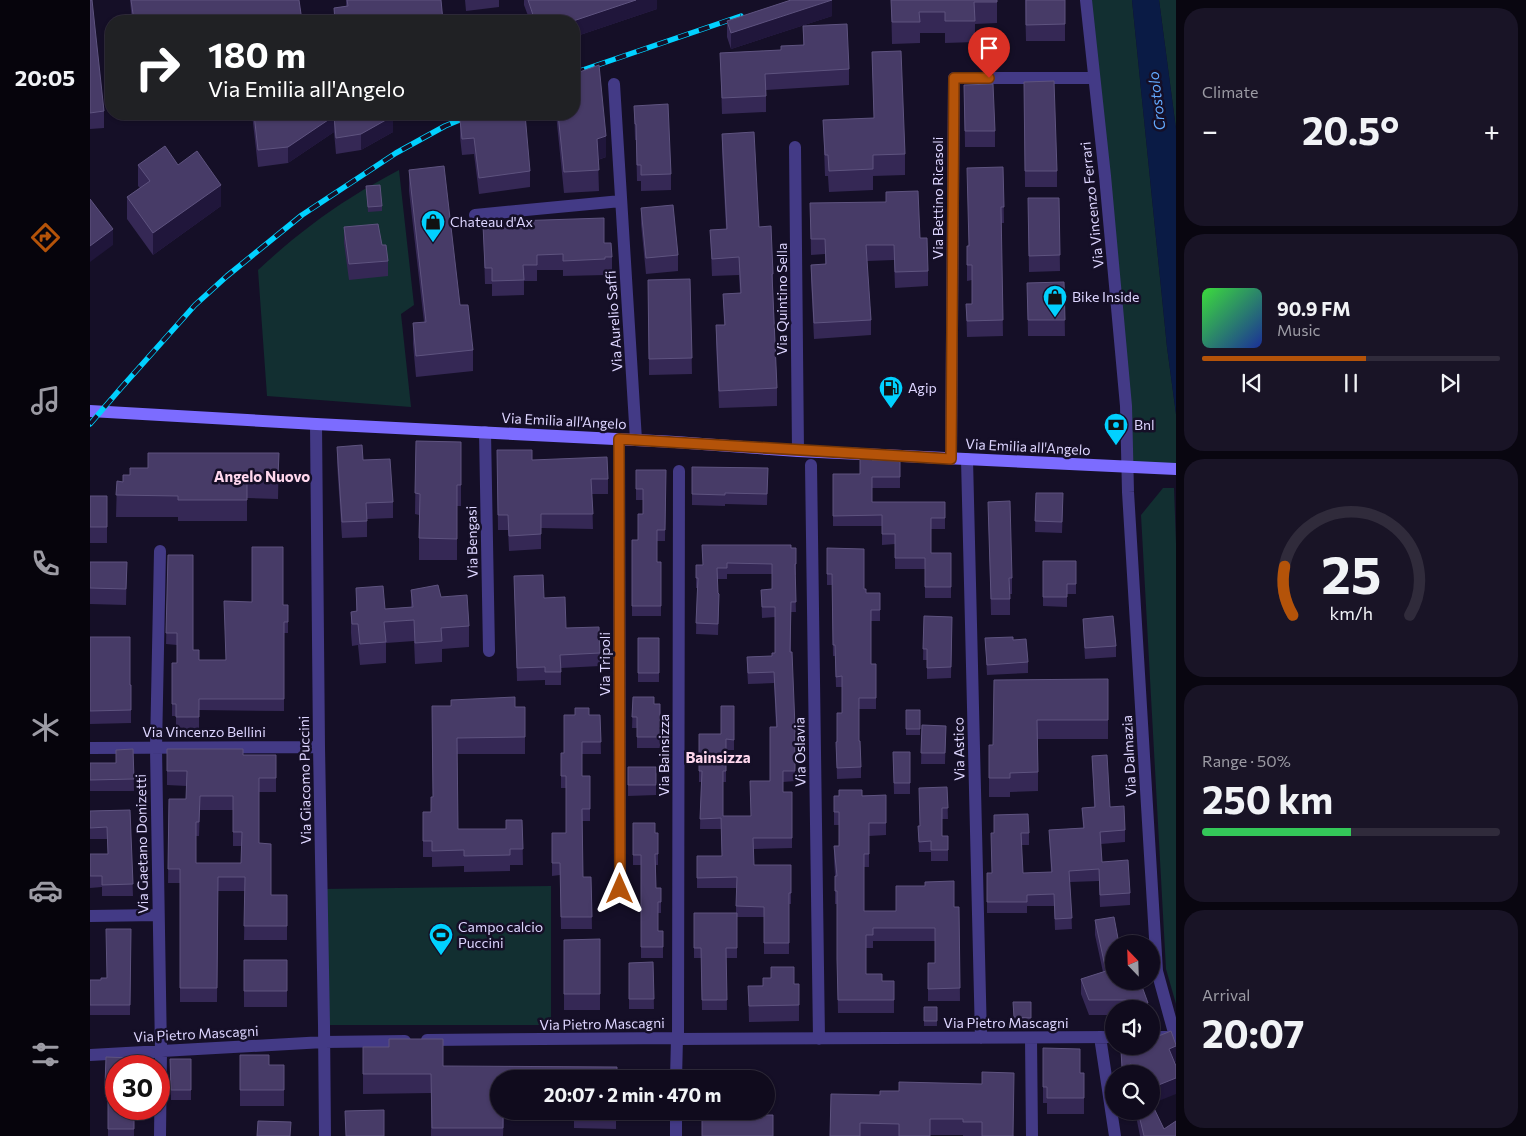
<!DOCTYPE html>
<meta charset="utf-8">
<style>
body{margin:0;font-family:Commissioner,sans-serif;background:#191426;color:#f1f3f6;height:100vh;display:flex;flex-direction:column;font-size:19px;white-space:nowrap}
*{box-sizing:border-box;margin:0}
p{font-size:16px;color:#9c9ba4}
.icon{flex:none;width:28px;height:28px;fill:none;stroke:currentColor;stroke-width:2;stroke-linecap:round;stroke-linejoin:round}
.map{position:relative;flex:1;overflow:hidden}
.side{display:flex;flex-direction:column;gap:8px;padding:8px;background:#090610;width:350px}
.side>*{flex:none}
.hud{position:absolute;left:15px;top:15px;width:475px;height:105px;border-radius:20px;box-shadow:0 1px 4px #0004,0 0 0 1px #302b3b;background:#202124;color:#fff;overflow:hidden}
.needle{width:32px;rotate:337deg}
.controls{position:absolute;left:1015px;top:935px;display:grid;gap:10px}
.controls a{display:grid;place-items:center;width:55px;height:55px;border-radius:50%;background:#100b1d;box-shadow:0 1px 4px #0004,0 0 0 1px #302b3b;font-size:25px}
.speed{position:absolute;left:15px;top:1055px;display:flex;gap:10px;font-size:25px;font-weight:700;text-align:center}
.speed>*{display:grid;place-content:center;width:65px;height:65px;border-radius:50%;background:#100b1d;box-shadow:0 1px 4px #0004,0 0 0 1px #302b3b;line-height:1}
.speed .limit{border:8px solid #d22;background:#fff;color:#111}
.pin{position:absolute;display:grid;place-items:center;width:42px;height:42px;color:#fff;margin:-51px -21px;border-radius:50% 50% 50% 0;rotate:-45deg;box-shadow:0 0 5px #0007}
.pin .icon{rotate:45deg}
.me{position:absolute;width:55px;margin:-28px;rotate:0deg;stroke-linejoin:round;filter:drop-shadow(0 0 4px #0008)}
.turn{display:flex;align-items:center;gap:18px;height:105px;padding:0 20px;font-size:22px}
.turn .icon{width:65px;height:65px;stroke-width:2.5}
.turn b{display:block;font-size:35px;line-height:42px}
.big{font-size:38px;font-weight:700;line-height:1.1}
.side .card{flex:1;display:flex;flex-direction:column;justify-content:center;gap:8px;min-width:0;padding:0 18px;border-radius:20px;background:#191426}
.side .dial{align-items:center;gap:0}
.dial svg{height:130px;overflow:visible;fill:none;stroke:#302b3b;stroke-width:7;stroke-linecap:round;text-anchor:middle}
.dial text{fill:#f1f3f6;stroke:none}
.song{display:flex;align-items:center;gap:15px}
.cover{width:60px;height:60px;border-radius:8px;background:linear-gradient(135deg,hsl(120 70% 55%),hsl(230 70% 35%))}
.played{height:5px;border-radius:2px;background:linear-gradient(90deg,#b45309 55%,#302b3b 55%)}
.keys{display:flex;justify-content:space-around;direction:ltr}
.heat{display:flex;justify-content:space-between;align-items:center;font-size:28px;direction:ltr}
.charge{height:8px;border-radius:4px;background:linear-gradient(90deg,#34c759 50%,#302b3b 0)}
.trip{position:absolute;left:400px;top:1070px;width:285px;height:50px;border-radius:25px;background:#100b1d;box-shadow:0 1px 4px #0004,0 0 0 1px #302b3b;font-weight:700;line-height:50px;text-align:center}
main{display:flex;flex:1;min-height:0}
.tabs{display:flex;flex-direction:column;width:90px;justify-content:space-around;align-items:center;background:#06040c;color:#9c9ba4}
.tabs .icon{width:35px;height:35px}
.tabs .on{color:#b45309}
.tabs b{font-size:22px;color:#f1f3f6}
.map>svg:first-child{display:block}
</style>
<main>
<nav class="tabs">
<b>20:05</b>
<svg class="icon on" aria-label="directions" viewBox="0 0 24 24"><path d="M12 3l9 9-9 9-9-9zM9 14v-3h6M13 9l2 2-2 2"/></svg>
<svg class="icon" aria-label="music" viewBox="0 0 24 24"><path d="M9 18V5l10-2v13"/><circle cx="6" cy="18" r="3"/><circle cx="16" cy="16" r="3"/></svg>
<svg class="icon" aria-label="phone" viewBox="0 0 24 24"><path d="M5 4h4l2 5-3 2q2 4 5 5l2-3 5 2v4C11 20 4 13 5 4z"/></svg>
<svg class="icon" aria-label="climate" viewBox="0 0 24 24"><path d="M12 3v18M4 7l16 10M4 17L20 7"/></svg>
<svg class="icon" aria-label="car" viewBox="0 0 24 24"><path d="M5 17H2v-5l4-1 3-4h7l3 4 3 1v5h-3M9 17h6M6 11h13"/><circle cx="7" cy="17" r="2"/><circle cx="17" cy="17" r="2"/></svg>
<svg class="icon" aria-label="filters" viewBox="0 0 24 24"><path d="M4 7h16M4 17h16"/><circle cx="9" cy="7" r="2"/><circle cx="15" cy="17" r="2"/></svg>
</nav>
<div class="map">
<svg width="1086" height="1136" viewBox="0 0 1086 1136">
<rect width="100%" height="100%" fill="#150f27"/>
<path fill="#122f31" d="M996 0H1042L1077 347 1086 414V469L1038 467Z
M1069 0H1086V129Z
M309 170 324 305 311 314 321 407 177 396 168 270C197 243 228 218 262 197 277 187 293 179 309 170Z
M1073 488H1084L1086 543V1004L1076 969 1051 515Z
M461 886V1025H234L232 889Z"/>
<path fill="#0a1b45" d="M1042 0H1069L1086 129V414L1077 347Z"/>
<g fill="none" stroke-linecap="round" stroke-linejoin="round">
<path stroke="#433a86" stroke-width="12" d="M524 84 546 440
M705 147 708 451
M385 215 531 201
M226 424 229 747 234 1025 235 1136
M395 432 399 651
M529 439 530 889
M861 459 864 78H1004
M877 459 891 1038
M721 465 729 1039
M70 551 66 748 71 1052 70 1136
M0 748 229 747
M0 916 68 915
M1010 1037 1025 1136
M1061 1037H1084
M941 1038 942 1136
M588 1039 589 471
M337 1040 587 1038 588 1039 1024 1037
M0 1055 234 1042 315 1041
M586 1079 587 1038
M586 1136V1111"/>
<path stroke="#433a86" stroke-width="12" d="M996 0 1015 176 1036 406 1038 492 1067 971 1086 1040"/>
<path stroke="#7c6cff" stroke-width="12" d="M0 411 226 424 585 442 708 451 1086 469"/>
<defs>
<path id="rail" d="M484 73 651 16
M0 424 31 388 105 305 137 276 212 215 306 153 355 126 384 114"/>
</defs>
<use href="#rail" stroke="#01d1ff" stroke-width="5.5"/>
<use href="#rail" stroke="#150f27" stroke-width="4" stroke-dasharray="11" stroke-linecap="butt"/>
</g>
<path fill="#352855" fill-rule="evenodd" d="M0 0 14 111V128L0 129Z
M40 0H209L212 21H42Z
M256 0H351L353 21H244V8L256 6Z
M375 0H409V7L376 11Z
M434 0H567V9L484 37V21H440L434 5Z
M801 0H907V23L885 24V42L855 43V33H830V43L802 44Z
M935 0H975V41H936Z
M742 16 641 49 637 37V21Z
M713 26 759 69V85L676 90V112L632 114 630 53 691 50 713 45Z
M782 52 815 154V175L783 176V190L739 192 738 176H735L733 120 784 118Z
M934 82 967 171V187H935Z
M874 85 905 131V147H875Z
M544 106 581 174V190L551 191V181H547L546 140H545Z
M162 114H303V132L271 150 246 154 244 132 198 163 168 167Z
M466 114H484L516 157 508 160 509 191 474 193Z
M370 120 440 171V187L389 194 384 154 372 155 370 137Z
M632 134 669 227 683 274V291L687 388V406L629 408 626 343V325H634L633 294 650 293 649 275 622 276 620 230 636 229 632 152Z
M48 165 131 206 63 255 37 219V197L50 188 48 186Z
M913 167 914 223H911L913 336 877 337 876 304H882V280L877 281V246H878Z
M319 170 370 305 383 350V371L326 377 323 344V323L334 322 319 191Z
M276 186 292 206V211L278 212Z
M938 198H969L970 271 939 272Z
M720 203 830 238 838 271V286L805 288 804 260 777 261 781 320V335L724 339 721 280V265L735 264V254L721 255Z
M551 208 588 255V271L556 274 551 224Z
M393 225 514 243 522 257V272L515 273V275L473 276V270H447V281H434V295L402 296V284H395Z
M254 227 292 245 298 261V276L259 280 254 243Z
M600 279 602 374 559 375 558 280Z
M974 282 975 336H938L937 283Z
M326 441 371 442V506H367V560H329V515L325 514Z
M247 447 273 460 303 502V518L277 519V537L252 538 247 463Z
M407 450 442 460 518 479V494H502L503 529 451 528V549L419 551 418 530H408Z
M189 453 188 499 157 498V521H88V517H26L27 481 33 482 40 475 58 468Z
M782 460 810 461V488H782V502H855V529H841V553H861V598H835V569H805V544L792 545V526H743V474H770Z
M602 467 678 468 677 505 635 504V506L602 505Z
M546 470H576L575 541H567V562H571V616H542V540H548L553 514V500H546Z
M946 493 973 504 972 533 945 532Z
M0 496 17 512V543H0Z
M898 502 922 578V594H920V615H901Z
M701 548H706V575H705L706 612H701V652L705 727V781L693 782V792H702V848L664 849V865H701V904H699V954H674V917H647V958H636L637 1010H612L611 958H604V913H646V888H607V856H632L631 829H610L611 782H609V734H631L644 706V750H636V782H633V816H661L680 781 686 727 684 683 658 684 657 667V657L682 656 685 653V617L672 618 671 590 682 589V574H637V579H628V593L629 604 628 635 606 634 607 588H606V565H612Z
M737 548 774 589 776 593H790V621H781V664H786V709H769V741L771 767V778L747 779 746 742H747L752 713V687H746L745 656H743L742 585H737Z
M78 555 103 650 109 660H135L193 605H198V633H194V711L109 710V729H86V716H82V663H87V645L76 644Z
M953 561H986V594H977V607L953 606Z
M0 562H37L36 605 0 604Z
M424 576 454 598 476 628 510 653V666L471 668V685H455V680L427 681Z
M266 588 295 609 321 607V590L351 597 379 626V647L352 649V662L325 664 324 641 296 643V663L270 665 268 645 262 646 261 633V612H266Z
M834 616 862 617 861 678 837 679V660H833Z
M993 619 1026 646V657L995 659 993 629Z
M0 637 40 685H41V723L0 724Z
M548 638H569V682H548Z
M895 638 923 640 938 662V673L897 675Z
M1018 679V739H948V791L920 792V797H899V745H903Z
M543 697 564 704H570V748H547V728H542Z
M342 706 435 707V754H367L368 829H416L432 820 433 865H420V871L374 872V866L342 867V857H333V828L341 812 343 797Z
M816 710H830V735H816Z
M499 715H510L511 754H492V776L500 809V821H492L493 877H501L502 929H471L470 875 462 876V833H476V788H471V753H474Z
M832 725 856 726 855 764H831Z
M43 749 44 791H0V763H26Z
M77 749 153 755H186V792H169V843L181 895H197V940H154L155 891H128L127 1002H90V883H78L79 799H96L97 786 77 785ZM110 810H143V846H151V863H106V836H109Z
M803 752H820V794H804Z
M1002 756 1020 807 1035 830V842L1011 844 1012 862 1040 893V905L1010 907 1009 881 980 882 982 929 965 930 964 906H937V913H897V873H902L904 833V815L939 833V845H931L933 873 961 872 959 830 993 828 992 808 1004 807Z
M538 767H566V795L538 796Z
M857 787 858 819H852V836H858V861H841V852H829L828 826H830Z
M796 795V835L779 836V867H774V911H806L869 907 870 1001H838V963H845V941H783V948H776V974L792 981H804V1013H748L747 972V904H745V876L744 859V846H749V825H744V796Z
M40 810 43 896H12V887L0 888V854H18L17 839H0V811Z
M543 823 565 833H568V865H566V888H571V913H568V931L573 947V958H551V865H543Z
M1005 920 1024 981 1058 1009H1024V1015H999L991 994V979L1013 972 1005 935Z
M41 929 40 1015H0V980H11L17 978Z
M510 939V1010H474V940Z
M154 960H197V1007H154Z
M563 962 564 1009H539V963Z
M704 984H709V1021L659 1022 658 986Z
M923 1002H941V1023H924Z
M834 1007H847V1026H834Z
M1086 1045V1062H1085L1062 1104 1074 1129 1086 1136H1050L1045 1111H1061V1074H1032L1031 1051Z
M273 1047 409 1079V1111H526V1129L484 1128V1116H414L413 1136H341V1093L273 1094Z
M953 1048 990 1073H994V1114H957V1103H953Z
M150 1055 179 1065H194V1106H150Z
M16 1057 26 1066 44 1109V1136H18V1097H15Z
M80 1059H101V1100H81Z
M892 1084 924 1136H873V1135H840V1136H740L790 1095 809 1091Z"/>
<path fill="#20163b" d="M546 0H567V9L484 37V21Z
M742 0V16L641 49V33Z
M244 116V132L198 163V147Z
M303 116V132L271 150V134Z
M516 136V157L507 160V139Z
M131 185V206L63 255V233Z
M23 229V245L0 262V246Z
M1058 1003V1009H1044Z
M1086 1046V1062L1079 1065V1049Z
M1041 1064V1074H1032V1067Z
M1086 1078V1094L1061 1104V1088Z"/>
<path fill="#473b67" stroke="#5e537f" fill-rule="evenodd" d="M0 0H2L14 111 0 113Z
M41 0H209L212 21H44Z
M257 0H351L353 21H245L244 8 258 6Z
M438 0H546L483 21H445Z
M701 0H742L641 33 637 21Z
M801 0H907V2H884L885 21H855V12H829L830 22H802Z
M936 0H975V24L936 25Z
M757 24 759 69 675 74 676 96 632 98 630 53 691 50V46L714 45 713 26Z
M811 51 815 154 783 155V169L739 171 738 155H735L733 120 784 118 782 52Z
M509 65 516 136 507 139 509 170 474 172 468 114H484V74Z
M964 81 967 171H935L934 82Z
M903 84 905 131H875L874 85Z
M578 104 581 174 551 175V165H547L546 124H545L544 106Z
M164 114H303V116L271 134 246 138 244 116 198 147 168 150Z
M388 114H435L440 171 389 178 384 138 372 139 370 120Z
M664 132 669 227 681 226 683 274H682L687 388 629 391 626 325H635L633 294 651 293 649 257 622 259 620 230 637 229 632 134Z
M75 146 88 165 107 151 131 185 63 233 37 197 60 181 48 165Z
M354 166 370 305H378L383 350 326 356 323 323 336 322 319 170Z
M913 167 914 207H911L913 320 877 321 876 304H882V265H877V246H879L877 168Z
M290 185 292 206 278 207 276 186Z
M828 191 830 238H837L838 271 805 272 804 245H776L781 320 724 323 721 265 736 264 735 239H721L720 203 796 202V192Z
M938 198H969L970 255 939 256Z
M0 199 23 229 0 246Z
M583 205 588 255 556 258 551 208Z
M514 218V243H521L522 257H515V259L473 261V254L447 255V265H433L434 280 402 281V268H395L393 225 424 223V221Z
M288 224 292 245H296L298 261 259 264 254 227Z
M600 279 602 358 559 359 558 280Z
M974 282 975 320H938L937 283Z
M326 441 371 442V485H367V539L329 538 330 494 325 493Z
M272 445 273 460 300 459 303 502 276 503 277 521 252 522 247 447Z
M407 450H442V460L517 457 518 479H501L503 514H451V534L419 536 418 515H408Z
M770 451 782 452V460L810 461V477H782V502H855V518H841V553H861V587H835V558H805V534H792V515L743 516V474H770Z
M58 453H189L188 477H157V500H88V496L26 495 27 481 33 482V475H40V468H58Z
M602 467 678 468 677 494 635 493V495L602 494Z
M546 470H576L575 530H567V562H571V606H542V540H548V514H553V489H546Z
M946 493H973L972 522 945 521Z
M0 496H17V527H0Z
M920 501 922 578H919L920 599H901L898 502Z
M612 545H701V548H706V564H705L706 602H701L700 652H702L705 727V771H693V792H702V838H663L664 865H701V893H699V943H674V907L646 906 647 877 607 878V856H632L631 818 610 819 612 771H609V734H631V706H644V740L636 739V771H633V816H661L660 781H680V727H687L684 672 658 673 657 657 682 656V653H685V607H672L671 590 682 589V564L637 563V568H627L628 593 629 594 628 624 606 623 608 578H606V565H613Z
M162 547H193V605H198V622H194V699H109V717H86V704H82V663H87V633H76L78 555H103V650H109V660H136L134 601 162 602Z
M737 548 774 549V589H776V593H790V610H781V664H786V698H769V741H770L771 767 747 768 746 742H747V713H752V676L746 677 745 645H743L742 574H737Z
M953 561H986V584H977V597H953Z
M0 562H37L36 589 0 588Z
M453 575 454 598 475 597 476 628 509 627 510 653 470 655 471 672H455V667L427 668 424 576Z
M348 585 351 597 377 595 379 626 351 628 352 641 325 643 324 620 294 622 296 642 270 644 268 624H262L261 612 267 611 266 588 293 586 295 609 323 607 321 590Z
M834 616 862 617 861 667 837 668V649H833Z
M1023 616 1026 646 995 648 993 619Z
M0 637H40V685H41V710L0 711Z
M923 637V640L936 639 938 662 897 665 895 638Z
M548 638H569V673H548Z
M1018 679V720H947L948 772 920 773V778H899V745H903L904 680Z
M425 697V707H435V737L367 738 368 829H416V820H432L433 849H420V855L374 856V850L342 851V841H333V812H341V797H343L342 706H361V700Z
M543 697H564V704H570V737H547V717H542Z
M485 708H499V715H510L511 742H492V776H500V809H492L493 877H501L502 917H471L470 863H462V833H476V776H471V753H474V715H485Z
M816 710H830V729H816Z
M832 725 856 726 855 753H831Z
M43 749 44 779 0 780V763H26V750Z
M77 749H153V755H186V778H169V843L181 844V895H197V926H154L155 877H128L127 988H90V869H78L79 799H96L97 771H77ZM110 796H143V832H152L151 863H106V822H109Z
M803 752H820V783H804Z
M1017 755 1020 807 1034 806 1035 830 1010 832 1012 862 1038 860 1040 893 1010 895 1009 869 979 871 982 918 965 919 964 894 937 895V902H897V873H902L901 833H904V815L938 814 939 833H931L933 873 962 872 959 830 994 828 992 808 1005 807 1002 756Z
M538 767H566V785H538Z
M857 787 858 808H852V836H858V850H841V841L829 842 828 826H830L829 788Z
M749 790H772V796L796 795V823H779V854H774V911H806V886H835V882L864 881V907H869L870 988 838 989V963H845V928H783V935H776V974H792V981H804V1000H748L747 959V891H745V876H747L744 846H749V812H744V796H749Z
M40 810 43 884 12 885V876H0V854H18L17 827 0 828V811Z
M543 823H565V833H568V854H565L566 888H571V902H568V931H573V947H551V855H543Z
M604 913H647V948H636L637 1000H612L611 948H604Z
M1024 917 1029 944H1024V981H1050L1058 1003 1044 1009H1041L1038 1000H999L991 979 1016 971 1005 920Z
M16 929H41L40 1005H0V980H11V978H17Z
M510 939V994H474V940Z
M154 960H197V991H154Z
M563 962 564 999H539V963Z
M681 967H704V984H709V1005L659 1006 658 986H673V978H681Z
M923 1002H941V1018L924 1017Z
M834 1007H847V1021H834Z
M1081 1031 1086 1045V1046L1079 1049 1086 1066V1078L1061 1088V1074H1045L1041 1064 1032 1067 1031 1051 1044 1046H1061V1039Z
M299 1039H353V1066L527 1067V1079H409V1111H413V1128H342L341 1074H273V1047H299Z
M953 1048 990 1049V1073H994V1098H957V1087H953Z
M150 1055H179V1065H194V1090H150Z
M16 1057 43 1058V1066H26V1109H44V1129H18V1086H15Z
M80 1059H101V1090H81Z
M892 1072 924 1073 923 1136H892V1122H873V1119H840V1136H809V1124L770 1123V1136H740L741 1094 790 1095V1091H809V1082L892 1084Z
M1061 1102 1074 1129 1086 1121V1136H1054L1048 1111H1061Z
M294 1110V1136H256L255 1111Z
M612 1115H683V1136H612Z
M168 1121 201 1122 200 1136H167Z"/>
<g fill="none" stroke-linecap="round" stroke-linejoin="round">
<defs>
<path id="route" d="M530 889 529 439 861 459 864 78H899"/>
</defs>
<use href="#route" stroke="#753606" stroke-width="12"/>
<use href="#route" stroke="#b45309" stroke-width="9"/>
</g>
<defs>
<symbol id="shop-pin" viewBox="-11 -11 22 30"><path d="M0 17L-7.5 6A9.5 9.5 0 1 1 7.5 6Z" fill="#01d1ff" stroke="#150f27"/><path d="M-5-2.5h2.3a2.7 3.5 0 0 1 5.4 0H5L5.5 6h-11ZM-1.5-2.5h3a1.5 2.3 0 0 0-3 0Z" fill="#111"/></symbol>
<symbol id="fuel-pin" viewBox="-11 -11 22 30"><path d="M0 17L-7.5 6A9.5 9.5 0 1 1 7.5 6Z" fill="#01d1ff" stroke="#150f27"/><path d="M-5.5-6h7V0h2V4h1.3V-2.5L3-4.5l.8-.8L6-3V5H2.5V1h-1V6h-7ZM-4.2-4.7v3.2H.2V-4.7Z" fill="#111"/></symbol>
<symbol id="bank-pin" viewBox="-11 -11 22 30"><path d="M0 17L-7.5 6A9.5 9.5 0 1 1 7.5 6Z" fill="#01d1ff" stroke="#150f27"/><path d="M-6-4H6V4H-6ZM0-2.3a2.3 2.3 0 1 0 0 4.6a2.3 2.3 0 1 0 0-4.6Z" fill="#111"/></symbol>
<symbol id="stadium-pin" viewBox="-11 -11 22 30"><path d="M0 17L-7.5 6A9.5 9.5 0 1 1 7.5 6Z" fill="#01d1ff" stroke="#150f27"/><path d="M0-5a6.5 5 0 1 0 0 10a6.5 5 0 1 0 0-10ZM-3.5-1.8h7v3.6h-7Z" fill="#111"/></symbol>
</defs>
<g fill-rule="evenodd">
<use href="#shop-pin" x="329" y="208" width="28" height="38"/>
<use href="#shop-pin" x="951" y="283" width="28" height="38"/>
<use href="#fuel-pin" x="787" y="374" width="28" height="38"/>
<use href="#bank-pin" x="1012" y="411" width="28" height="38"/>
<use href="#stadium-pin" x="337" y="921" width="28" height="38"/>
</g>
<g text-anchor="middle" stroke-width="5" stroke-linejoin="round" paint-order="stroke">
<g font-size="14" fill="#ddd5ff" stroke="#150f27">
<text transform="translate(848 198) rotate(-90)" y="5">Via Bettino Ricasoli</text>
<text transform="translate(1002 205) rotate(-96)" y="5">Via Vincenzo Ferrari</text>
<text transform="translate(692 299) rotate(-90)" y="5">Via Quintino Sella</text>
<text transform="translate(524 321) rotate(-94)" y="5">Via Aurelio Saffi</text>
<text transform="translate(474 421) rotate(3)" y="5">Via Emilia all'Angelo</text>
<text transform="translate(938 447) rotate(3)" y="5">Via Emilia all'Angelo</text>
<text transform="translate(382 542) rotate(-91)" y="5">Via Bengasi</text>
<text transform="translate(515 664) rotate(-90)" y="5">Via Tripoli</text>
<text x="114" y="737">Via Vincenzo Bellini</text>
<text transform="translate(869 749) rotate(-91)" y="5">Via Astico</text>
<text transform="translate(710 752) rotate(-91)" y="5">Via Oslavia</text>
<text transform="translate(574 755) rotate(-90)" y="5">Via Bainsizza</text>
<text transform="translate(1039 756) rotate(-93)" y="5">Via Dalmazia</text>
<text transform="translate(215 780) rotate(-91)" y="5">Via Giacomo Puccini</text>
<text transform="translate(52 844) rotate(-91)" y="5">Via Gaetano Donizetti</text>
<text x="916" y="1028">Via Pietro Mascagni</text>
<text transform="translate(512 1024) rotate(-1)" y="5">Via Pietro Mascagni</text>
<text transform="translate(106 1034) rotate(-3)" y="5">Via Pietro Mascagni</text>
</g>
<g font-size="14" fill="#ddd5ff" stroke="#150f27" text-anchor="start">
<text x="360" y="227">Chateau d'Ax</text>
<text x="982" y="302">Bike Inside</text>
<text x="818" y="393">Agip</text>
<text x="1044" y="430">Bnl</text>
<text x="368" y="932">Campo calcio<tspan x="368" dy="16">Puccini</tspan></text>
</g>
<g font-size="15" font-style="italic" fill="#63aaff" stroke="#150f27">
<text transform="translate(1067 101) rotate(-97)" y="5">Crostolo</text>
</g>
<g font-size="15" font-weight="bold" fill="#ffd7ed" stroke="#150f27">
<text x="172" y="482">Angelo Nuovo</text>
<text x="628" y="763">Bainsizza</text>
</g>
</g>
</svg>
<div class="controls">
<a><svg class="needle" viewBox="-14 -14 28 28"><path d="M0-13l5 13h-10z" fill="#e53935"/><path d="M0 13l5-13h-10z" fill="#9c9ba4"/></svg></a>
<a><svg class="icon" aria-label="sound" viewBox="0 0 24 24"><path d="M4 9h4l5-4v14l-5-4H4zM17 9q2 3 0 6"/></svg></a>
<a><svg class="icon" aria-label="search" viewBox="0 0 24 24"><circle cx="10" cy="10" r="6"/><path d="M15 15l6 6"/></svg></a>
</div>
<div class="speed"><div class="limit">30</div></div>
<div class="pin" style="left:899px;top:78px;background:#d93025"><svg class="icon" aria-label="arrive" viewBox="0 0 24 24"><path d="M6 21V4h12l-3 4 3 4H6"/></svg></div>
<svg class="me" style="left:530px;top:889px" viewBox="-20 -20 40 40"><path d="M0-17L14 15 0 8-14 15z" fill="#b45309" stroke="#fff" stroke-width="4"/></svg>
<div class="trip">20:07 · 2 min · 470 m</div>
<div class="hud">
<div class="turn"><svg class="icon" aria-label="right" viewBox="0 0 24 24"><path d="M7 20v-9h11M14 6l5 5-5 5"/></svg><div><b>180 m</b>Via Emilia all'Angelo</div></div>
</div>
</div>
<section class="side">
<div class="card"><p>Climate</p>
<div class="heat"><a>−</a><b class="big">20.5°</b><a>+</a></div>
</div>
<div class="card">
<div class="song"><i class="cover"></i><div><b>90.9 FM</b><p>Music</p></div></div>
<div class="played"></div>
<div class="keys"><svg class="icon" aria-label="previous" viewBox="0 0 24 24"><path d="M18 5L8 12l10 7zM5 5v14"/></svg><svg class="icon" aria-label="pause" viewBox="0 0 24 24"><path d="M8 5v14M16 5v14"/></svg><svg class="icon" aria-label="next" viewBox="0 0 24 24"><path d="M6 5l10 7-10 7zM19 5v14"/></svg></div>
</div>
<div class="card dial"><svg viewBox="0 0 100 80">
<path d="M14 69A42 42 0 1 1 86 69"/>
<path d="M14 69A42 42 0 0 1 9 39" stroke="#b45309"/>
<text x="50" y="56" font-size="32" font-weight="700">25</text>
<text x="50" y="72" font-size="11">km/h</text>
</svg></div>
<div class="card"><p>Range · 50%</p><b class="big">250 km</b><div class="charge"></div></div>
<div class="card"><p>Arrival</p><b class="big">20:07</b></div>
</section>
</main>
